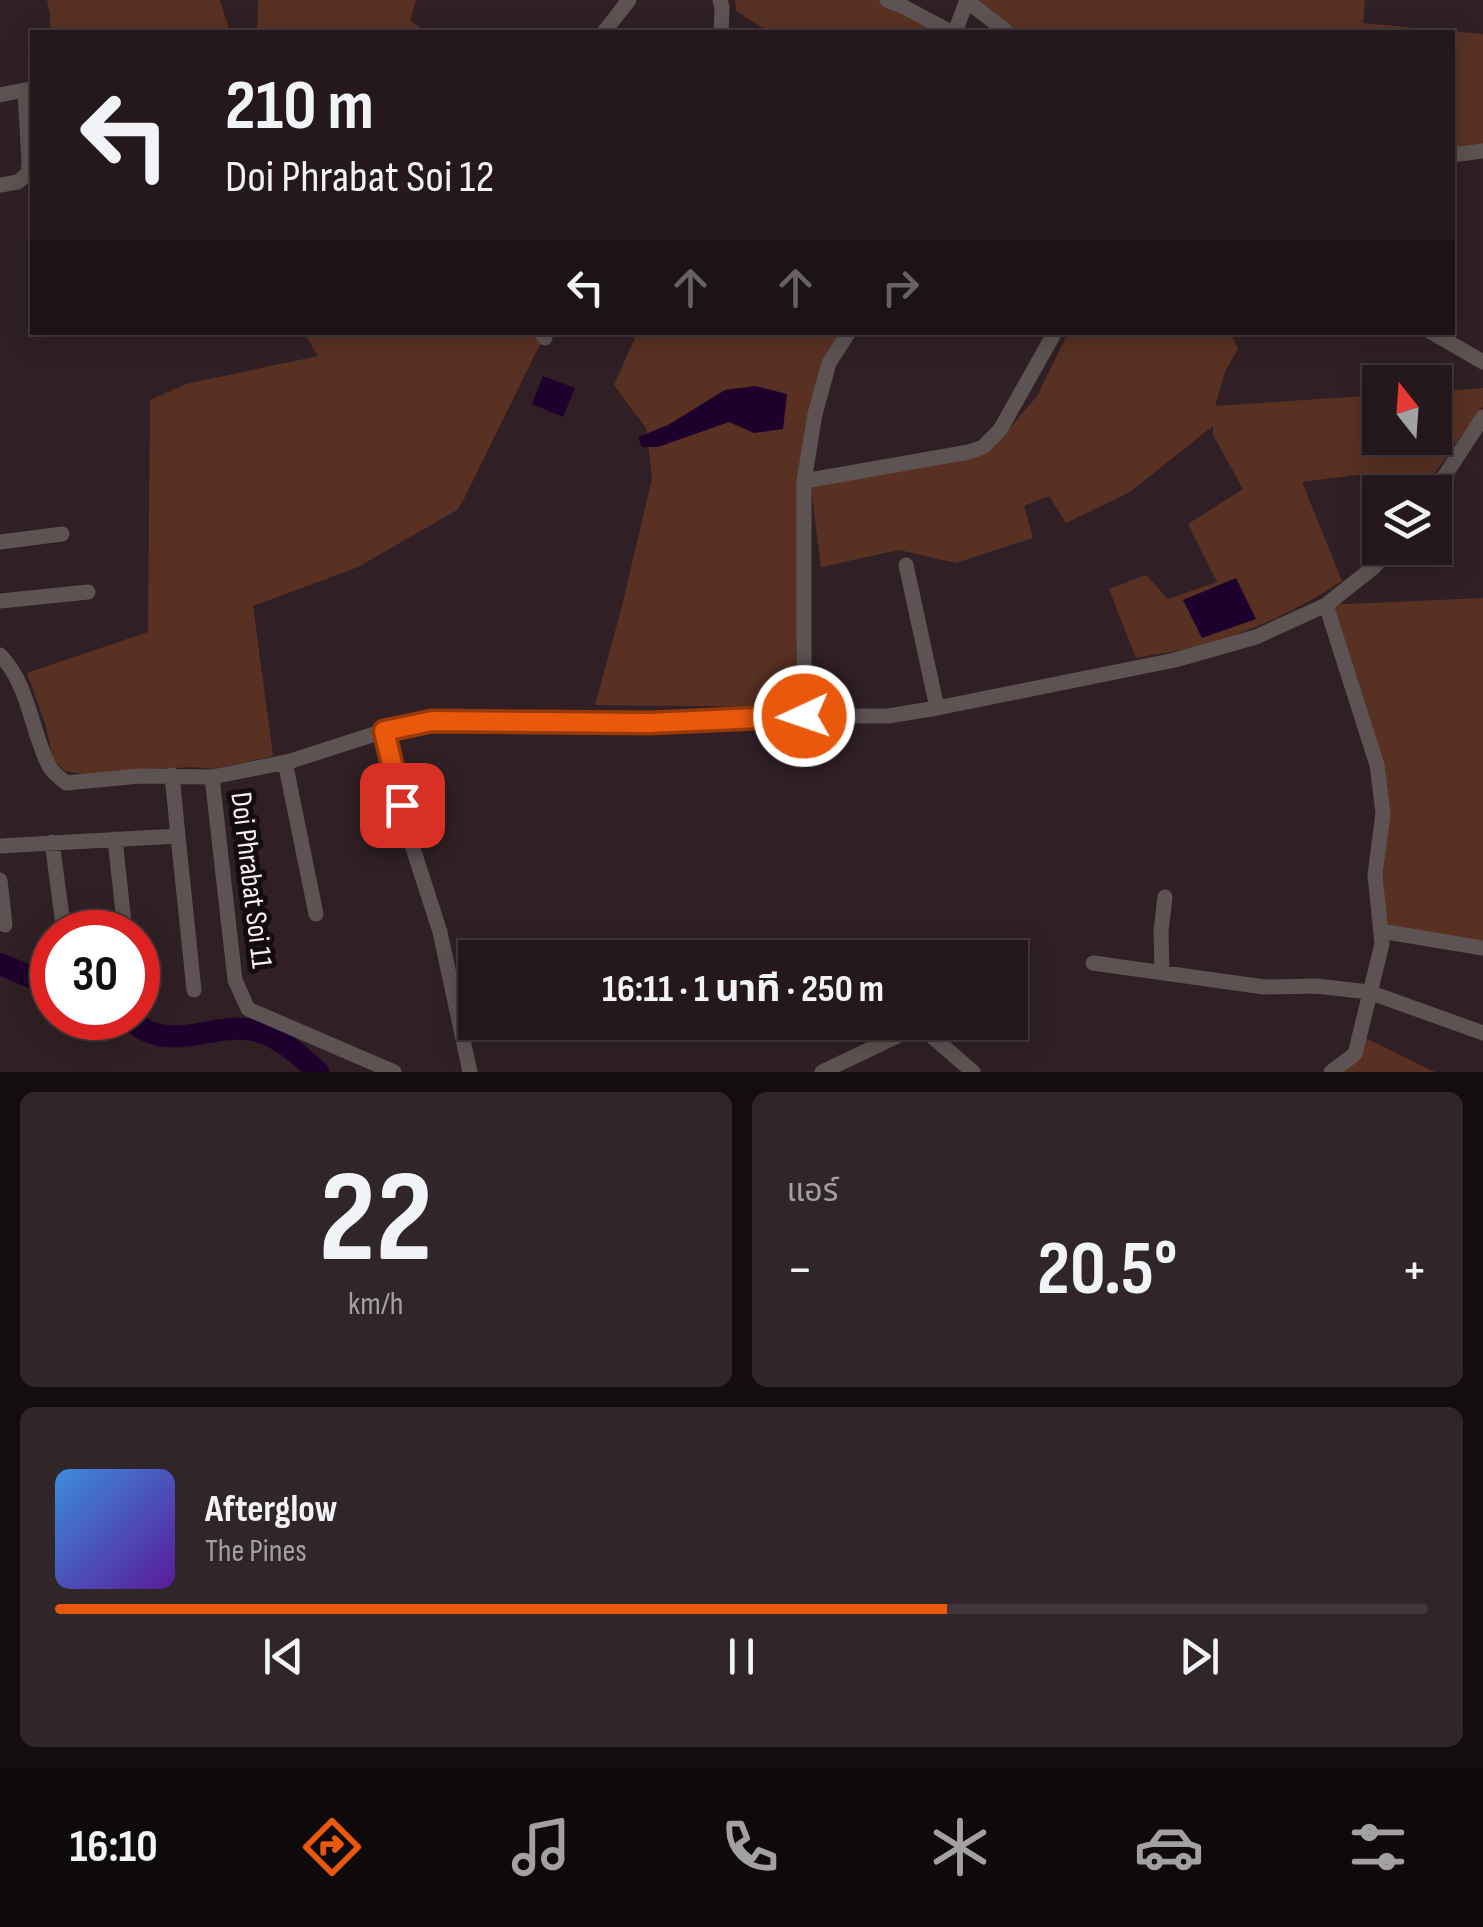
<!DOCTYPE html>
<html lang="th">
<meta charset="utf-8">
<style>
body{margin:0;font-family:"Sofia Sans Condensed","Noto Sans Thai",sans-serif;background:#302529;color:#f1f3f6;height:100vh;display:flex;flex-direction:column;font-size:38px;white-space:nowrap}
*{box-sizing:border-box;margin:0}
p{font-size:32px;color:#a3a0a3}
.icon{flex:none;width:55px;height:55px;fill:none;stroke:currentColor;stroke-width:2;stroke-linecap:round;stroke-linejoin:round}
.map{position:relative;height:1072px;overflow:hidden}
.panel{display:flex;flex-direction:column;gap:20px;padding:20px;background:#140d0f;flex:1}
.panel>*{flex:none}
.hud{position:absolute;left:30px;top:30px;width:1425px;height:305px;border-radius:0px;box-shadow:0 5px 25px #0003,0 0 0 2px #41373b;background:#24181c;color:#f1f3f6;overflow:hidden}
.needle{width:65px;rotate:343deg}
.buttons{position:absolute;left:1362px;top:365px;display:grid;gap:20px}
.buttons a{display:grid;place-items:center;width:90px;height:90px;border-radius:0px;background:#24181c;box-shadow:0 5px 25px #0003,0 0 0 2px #41373b;font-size:50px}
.speed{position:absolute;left:30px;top:910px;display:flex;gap:20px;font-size:50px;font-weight:700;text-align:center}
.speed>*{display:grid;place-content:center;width:130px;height:130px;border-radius:50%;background:#24181c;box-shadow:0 5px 25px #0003,0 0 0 2px #41373b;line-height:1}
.speed .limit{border:15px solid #d22;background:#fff;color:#111}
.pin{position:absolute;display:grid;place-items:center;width:85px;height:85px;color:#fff;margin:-42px;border-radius:20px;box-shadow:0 5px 15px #0006}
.me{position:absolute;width:110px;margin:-55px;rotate:267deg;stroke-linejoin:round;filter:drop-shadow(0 0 8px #0008)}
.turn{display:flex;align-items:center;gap:35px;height:210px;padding:0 30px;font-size:45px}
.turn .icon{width:130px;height:130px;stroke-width:2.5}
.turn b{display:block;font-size:70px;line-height:85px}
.lanes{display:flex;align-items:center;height:95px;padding:0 30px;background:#0003;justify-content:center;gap:50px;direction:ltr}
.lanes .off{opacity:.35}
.big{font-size:75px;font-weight:700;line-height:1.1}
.panel .widget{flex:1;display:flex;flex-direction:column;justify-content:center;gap:15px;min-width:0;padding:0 35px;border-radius:15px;background:#302529}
.panel .dial{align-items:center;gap:0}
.dial b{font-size:130px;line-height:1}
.song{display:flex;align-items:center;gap:30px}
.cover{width:120px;height:120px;border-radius:15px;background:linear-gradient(135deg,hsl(210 70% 55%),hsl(270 70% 35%))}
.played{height:10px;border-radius:5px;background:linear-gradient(90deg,#ea580c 65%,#41373b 65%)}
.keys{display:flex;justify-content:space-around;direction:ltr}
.heat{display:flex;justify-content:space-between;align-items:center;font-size:55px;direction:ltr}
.panel .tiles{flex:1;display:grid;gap:20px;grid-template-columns:1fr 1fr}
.widget:last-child{grid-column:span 2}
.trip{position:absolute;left:458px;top:940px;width:570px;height:100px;border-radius:0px;background:#24181c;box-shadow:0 5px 25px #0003,0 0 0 2px #41373b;font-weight:700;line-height:100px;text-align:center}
.tab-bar{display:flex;height:160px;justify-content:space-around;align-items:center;background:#0e0a0b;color:#a3a0a3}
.tab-bar .icon{width:70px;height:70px}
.tab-bar .selected{color:#ea580c}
.tab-bar b{font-size:45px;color:#f1f3f6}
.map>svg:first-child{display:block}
</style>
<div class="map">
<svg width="1483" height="1072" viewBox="0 0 1483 1072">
<rect width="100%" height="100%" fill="#302025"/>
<path fill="#583123" d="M47 0H220L230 32H50V13Z
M258 0H416L410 20 426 32H257Z
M735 0H887L951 32H778L763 28 736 11Z
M967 0H1365L1363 23 1483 34V151L1453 155 1452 32H1007Z
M541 332 545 338 536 352 464 499 457 510 358 567 253 606 273 756 213 769 191 767 83 774 65 771 53 760 46 726 27 673 148 632 150 400 186 384 318 356 304 333Z
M637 333H850L829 363 804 481 794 707 595 705 622 606 652 478 646 428 614 385Z
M1068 333H1230L1238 349 1225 372 1215 406 1380 395V438H1435V392L1483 388V406L1421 492H1385L1372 473 1302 482 1342 581C1299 609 1255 630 1206 645 1184 651 1159 653 1136 658L1109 589 1146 575 1168 599 1217 582 1188 524 1243 489 1213 435V426L1130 492 1066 523 1049 496 1024 506 1033 538 956 563 899 550 821 567 811 487 1001 438 1037 396Z
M1483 598V948L1381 931 1383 813 1326 605Z
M1359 1035 1435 1072H1331L1355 1054Z"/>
<path fill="#1e002c" d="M543 376 575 388 563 417 532 404Z
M755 386 787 394 783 429 754 433 729 422 658 447H642L638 437 668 425 725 390Z
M1236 578 1256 619 1202 638 1183 600Z"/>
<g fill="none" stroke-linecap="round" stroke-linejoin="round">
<path stroke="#1e002c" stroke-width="22" d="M0 964 52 986
M125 1018C134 1022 143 1030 152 1033 187 1045 226 1020 261 1032 284 1040 300 1056 318 1072"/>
<path stroke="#5d5353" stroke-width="15" d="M720 0 722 7 721 32
M887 0 904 7 951 32
M967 1 1007 32
M604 32 629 0
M955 32 967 0
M0 95 30 89
M1452 155 1483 151
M0 185 18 182 28 173 29 162 25 91
M541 332 545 338
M1431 332 1483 362
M804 481 969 452 983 447 1000 430 1055 332
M1434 492 1483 417
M0 542 62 534
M906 565 937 708
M0 601 88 592
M1326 605 1377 765 1383 813 1375 875 1382 944 1355 1054 1331 1072
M0 655C29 684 31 731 49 766 53 773 60 778 66 783L140 776 212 777 291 761 384 731 432 721 649 723 804 716H888L937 708 1175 660 1256 637 1326 605 1374 567 1390 548
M804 716V481L815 414 829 363 849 332
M384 731 411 842 440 932 470 1072
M285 762 316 914
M212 777 235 980 248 1009 394 1072
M178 836 194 990
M115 839 125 932
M52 842 64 932
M0 846 178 836 172 775
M0 880 5 925
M1381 931 1483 948
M1093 963 1264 987 1316 986 1369 992 1483 1033
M1162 972 1161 931 1165 897
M822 1072 910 1030 927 1032 973 1072"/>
</g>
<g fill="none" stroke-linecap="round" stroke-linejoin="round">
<defs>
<path id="route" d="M402 805 384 731 432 721 649 723 804 716"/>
</defs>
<use href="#route" stroke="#983908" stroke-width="25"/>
<use href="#route" stroke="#ea580c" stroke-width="18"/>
</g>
<g text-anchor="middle" stroke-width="10" stroke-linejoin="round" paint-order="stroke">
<g font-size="30" fill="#fbeff3" stroke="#130c0e">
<text transform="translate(252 880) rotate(83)" y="10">Doi Phrabat Soi 11</text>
</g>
</g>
</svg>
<div class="buttons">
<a><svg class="needle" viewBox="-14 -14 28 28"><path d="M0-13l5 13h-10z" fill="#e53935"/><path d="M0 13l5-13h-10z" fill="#a3a0a3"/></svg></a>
<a><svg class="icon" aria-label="layers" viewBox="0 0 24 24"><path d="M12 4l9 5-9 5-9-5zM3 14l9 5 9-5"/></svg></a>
</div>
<div class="speed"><div class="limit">30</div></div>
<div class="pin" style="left:402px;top:805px;background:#d93025"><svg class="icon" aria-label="arrive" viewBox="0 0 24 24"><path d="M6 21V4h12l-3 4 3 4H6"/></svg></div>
<svg class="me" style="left:804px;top:716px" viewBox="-20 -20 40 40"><circle r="17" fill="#ea580c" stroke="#fff" stroke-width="3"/><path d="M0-11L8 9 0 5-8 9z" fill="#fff"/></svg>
<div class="trip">16:11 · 1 นาที · 250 m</div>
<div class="hud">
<div class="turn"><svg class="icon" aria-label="left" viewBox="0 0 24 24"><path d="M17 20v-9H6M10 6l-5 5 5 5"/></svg><div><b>210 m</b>Doi Phrabat Soi 12</div></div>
<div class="lanes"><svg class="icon" aria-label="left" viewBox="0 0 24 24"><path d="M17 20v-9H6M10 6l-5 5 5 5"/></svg><svg class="icon off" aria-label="ahead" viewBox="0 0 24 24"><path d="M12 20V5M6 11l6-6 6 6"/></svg><svg class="icon off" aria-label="ahead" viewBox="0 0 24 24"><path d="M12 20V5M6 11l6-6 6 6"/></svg><svg class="icon off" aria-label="right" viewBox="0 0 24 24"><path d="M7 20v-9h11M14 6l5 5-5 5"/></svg></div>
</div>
</div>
<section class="panel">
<div class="tiles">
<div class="widget dial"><b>22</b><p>km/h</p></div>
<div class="widget"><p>แอร์</p>
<div class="heat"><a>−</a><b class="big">20.5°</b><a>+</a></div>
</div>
<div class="widget">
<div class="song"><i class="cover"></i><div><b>Afterglow</b><p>The Pines</p></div></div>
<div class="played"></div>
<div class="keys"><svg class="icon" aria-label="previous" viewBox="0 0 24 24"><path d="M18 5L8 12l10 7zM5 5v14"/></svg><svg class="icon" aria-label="pause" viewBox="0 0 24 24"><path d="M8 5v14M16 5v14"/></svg><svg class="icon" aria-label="next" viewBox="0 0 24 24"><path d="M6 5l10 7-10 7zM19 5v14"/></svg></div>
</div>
</div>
</section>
<nav class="tab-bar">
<b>16:10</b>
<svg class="icon selected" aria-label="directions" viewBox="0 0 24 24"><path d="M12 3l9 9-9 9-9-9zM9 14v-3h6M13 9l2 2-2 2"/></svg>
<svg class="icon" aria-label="music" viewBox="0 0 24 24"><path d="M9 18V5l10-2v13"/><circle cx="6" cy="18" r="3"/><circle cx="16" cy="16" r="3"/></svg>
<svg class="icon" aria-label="phone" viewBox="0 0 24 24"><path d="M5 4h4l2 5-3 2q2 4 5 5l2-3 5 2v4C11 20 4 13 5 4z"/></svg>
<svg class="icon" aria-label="climate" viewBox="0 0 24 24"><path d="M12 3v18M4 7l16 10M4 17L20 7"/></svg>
<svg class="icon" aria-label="car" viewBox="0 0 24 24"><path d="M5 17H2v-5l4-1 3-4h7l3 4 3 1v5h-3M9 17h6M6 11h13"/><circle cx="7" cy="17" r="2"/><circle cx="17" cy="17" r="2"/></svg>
<svg class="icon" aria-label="filters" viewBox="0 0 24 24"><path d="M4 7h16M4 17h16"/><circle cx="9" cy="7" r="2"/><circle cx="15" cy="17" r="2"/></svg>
</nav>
